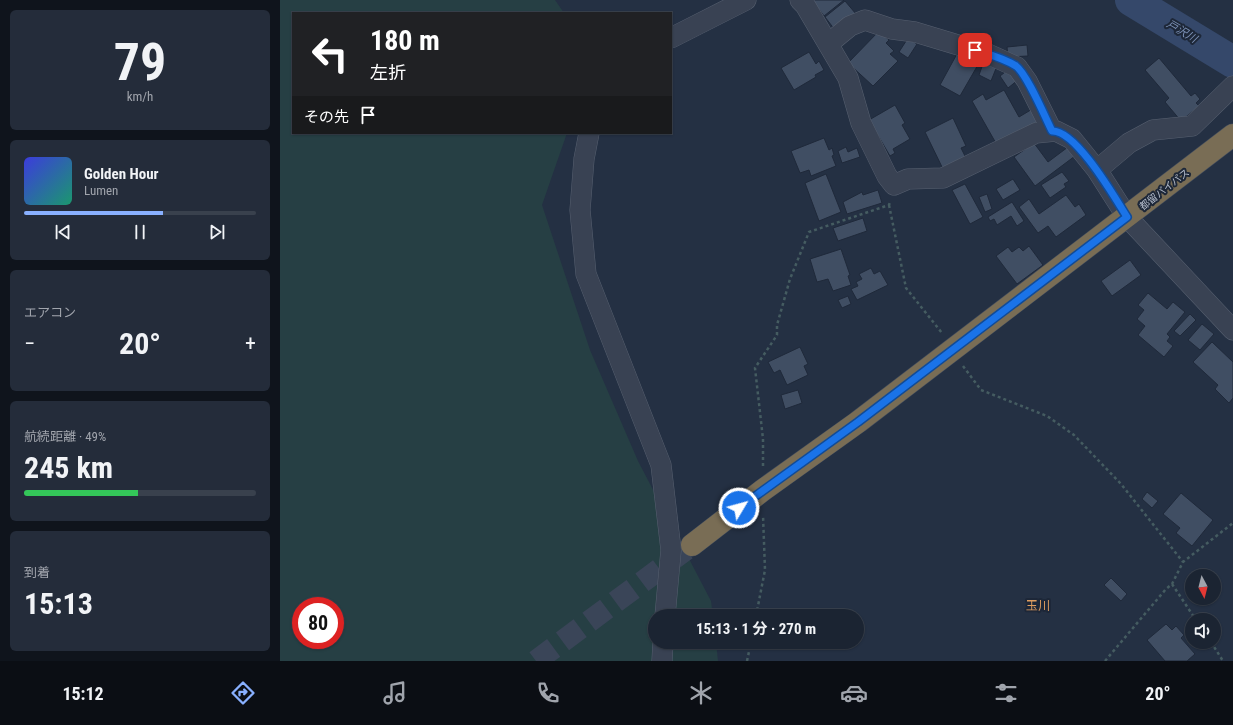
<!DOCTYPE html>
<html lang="ja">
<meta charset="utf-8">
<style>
body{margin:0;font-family:"Roboto Condensed","Noto Sans JP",sans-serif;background:#242c3a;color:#f1f3f6;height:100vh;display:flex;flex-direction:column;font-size:15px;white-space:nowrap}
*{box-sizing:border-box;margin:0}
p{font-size:13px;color:#a0a4ac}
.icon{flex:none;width:22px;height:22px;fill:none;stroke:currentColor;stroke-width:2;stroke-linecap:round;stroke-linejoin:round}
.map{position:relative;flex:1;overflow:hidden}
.side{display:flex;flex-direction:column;gap:10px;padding:10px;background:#0f141c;width:280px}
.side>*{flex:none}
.guide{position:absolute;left:12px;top:12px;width:380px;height:122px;border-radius:0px;box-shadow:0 1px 3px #0004,0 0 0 1px #39414d;background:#202124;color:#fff;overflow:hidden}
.needle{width:26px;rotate:173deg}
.tools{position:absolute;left:905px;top:569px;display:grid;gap:8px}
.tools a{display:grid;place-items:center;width:36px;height:36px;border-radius:50%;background:#1b2432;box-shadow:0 1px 3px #0004,0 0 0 1px #39414d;font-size:20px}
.speed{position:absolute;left:12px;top:597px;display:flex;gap:8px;font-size:20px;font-weight:700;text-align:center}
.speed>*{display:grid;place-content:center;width:52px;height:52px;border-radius:50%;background:#1b2432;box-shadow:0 1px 3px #0004,0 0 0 1px #39414d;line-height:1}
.speed .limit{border:6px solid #d22;background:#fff;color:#111}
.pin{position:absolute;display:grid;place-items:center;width:34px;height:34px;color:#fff;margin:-17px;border-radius:8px;box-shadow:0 2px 6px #0006}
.me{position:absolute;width:44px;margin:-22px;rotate:53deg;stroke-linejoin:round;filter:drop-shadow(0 0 3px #0008)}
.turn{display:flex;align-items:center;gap:14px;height:84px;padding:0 12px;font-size:18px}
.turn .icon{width:52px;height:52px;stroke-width:2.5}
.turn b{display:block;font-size:28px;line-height:34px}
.then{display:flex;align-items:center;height:38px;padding:0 12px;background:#0003;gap:8px;font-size:15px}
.big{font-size:30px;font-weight:700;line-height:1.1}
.side .widget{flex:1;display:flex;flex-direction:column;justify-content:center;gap:6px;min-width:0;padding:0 14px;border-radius:6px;background:#242c3a}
.side .dial{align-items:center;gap:0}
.dial b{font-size:52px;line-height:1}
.song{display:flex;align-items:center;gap:12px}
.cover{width:48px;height:48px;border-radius:6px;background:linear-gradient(135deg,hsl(240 70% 55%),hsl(160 70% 35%))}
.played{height:4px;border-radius:2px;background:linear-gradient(90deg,#89b0ff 60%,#39414d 60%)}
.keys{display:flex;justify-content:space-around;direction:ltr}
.heat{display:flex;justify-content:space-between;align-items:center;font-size:22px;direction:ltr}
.charge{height:6px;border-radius:3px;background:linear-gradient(90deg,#34c759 49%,#39414d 0)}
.trip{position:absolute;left:368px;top:609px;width:216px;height:40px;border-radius:20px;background:#1b2432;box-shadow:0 1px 3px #0004,0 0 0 1px #39414d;font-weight:700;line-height:40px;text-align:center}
.tab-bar{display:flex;height:64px;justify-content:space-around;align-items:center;background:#0b0e14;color:#a0a4ac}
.tab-bar .icon{width:28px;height:28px}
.tab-bar .on{color:#89b0ff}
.tab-bar b{font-size:18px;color:#f1f3f6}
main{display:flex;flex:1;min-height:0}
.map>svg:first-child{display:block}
</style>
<main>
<section class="side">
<div class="widget dial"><b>79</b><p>km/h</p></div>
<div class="widget">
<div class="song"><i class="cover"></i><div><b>Golden Hour</b><p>Lumen</p></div></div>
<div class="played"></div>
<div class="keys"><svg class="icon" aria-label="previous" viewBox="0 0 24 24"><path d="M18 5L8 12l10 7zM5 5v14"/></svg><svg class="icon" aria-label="pause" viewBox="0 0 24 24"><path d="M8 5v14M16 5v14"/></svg><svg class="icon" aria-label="next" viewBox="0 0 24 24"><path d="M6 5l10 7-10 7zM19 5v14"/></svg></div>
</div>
<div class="widget"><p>エアコン</p>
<div class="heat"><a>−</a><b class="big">20°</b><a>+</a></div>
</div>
<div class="widget"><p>航続距離 · 49%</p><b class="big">245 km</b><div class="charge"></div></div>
<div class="widget"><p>到着</p><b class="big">15:13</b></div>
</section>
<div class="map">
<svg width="953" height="661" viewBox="0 0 953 661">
<rect width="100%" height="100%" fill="#243043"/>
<path fill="#263f44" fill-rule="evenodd" d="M0 0H275L284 13H13V133H287L262 205 310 350 358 461 431 601 433 616H375V642H436L438 661H0ZM21 606H55V640H21Z"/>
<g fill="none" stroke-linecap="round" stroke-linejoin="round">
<path stroke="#35486a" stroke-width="32" d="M851 0 953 62"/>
</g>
<path fill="#404e63" stroke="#1f293a" d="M532 0H564L544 16Z
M565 1 576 14 555 30 545 17Z
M599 31 609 40 606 43 614 51 610 54 618 61 593 86 568 63Z
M628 38 637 44 628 58 619 52Z
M747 45 748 56 728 57 727 47Z
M529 52 536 64 539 61 544 70 535 75 536 77 514 90 501 68Z
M678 52 699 63 680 96 660 85Z
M879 58 911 96 915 93 920 99 916 103 919 106 901 121 885 102 889 98 865 70Z
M704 61 717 66 711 81 699 75Z
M729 69 738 80 728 88 720 76Z
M724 90 739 117 754 108 761 120 717 145 692 101 703 94 706 100Z
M615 105 625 123 622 125 630 139 613 149 615 153 610 156 589 120Z
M673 118 686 146 681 148 686 158 663 169 645 132Z
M544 138 549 150 552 148 554 155 552 156 556 166 531 176 529 170 520 173 511 151Z
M754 143 768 162 788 147 795 156 755 186 734 157Z
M566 147 568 152 577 148 580 157 562 163 558 151Z
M782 172 789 181 784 184 786 187 770 198 761 185Z
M546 174 561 212 539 221 525 183Z
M733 179 740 190 723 200 716 189Z
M685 184 703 217 690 224 672 190Z
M598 190 602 203 567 214 563 202 582 192 583 195Z
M707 194 712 209 705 212 699 197Z
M786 195 795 207 799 204 806 215 776 237 768 226 758 233 739 207 749 199 759 214Z
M732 202 744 221 737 226 731 216 717 225 714 219 710 221 708 217Z
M583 218 587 231 558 241 553 228Z
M749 246 763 265 737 284 716 256 728 247 732 252 739 247 743 251Z
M561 249 570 275 568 276 571 285 553 291 548 279 537 282 530 259Z
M850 260 861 275 832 296 821 281Z
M591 268 594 274 600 271 608 285 577 300 571 289 578 286 576 282 582 279 579 274Z
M868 293 887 309 893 302 905 312 887 334 890 337 887 341 893 346 884 357 858 335 865 326 857 319 864 310 858 305Z
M568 296 571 304 562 308 558 300Z
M910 314 916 320 900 336 894 331Z
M922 324 934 334 920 350 908 340Z
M932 342 953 362V398L949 403 935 389 938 385 913 362Z
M520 347 528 364 524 366 528 375 507 385 500 370 494 373 488 362Z
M518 390 522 403 505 409 501 395Z
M867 492 878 501 872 508 862 499Z
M901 493 933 520 912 546 896 533 900 528 883 514Z
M831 578 847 594 841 601 824 585Z
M886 624 892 630 896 626 904 635 901 638 915 654 907 661H885L867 640Z"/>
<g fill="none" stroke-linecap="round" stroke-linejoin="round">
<path stroke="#3a4558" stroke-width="22" stroke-dasharray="22 11" stroke-linecap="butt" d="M256 661 412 545"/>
<defs>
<path id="street" d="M520 0 525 5 568 78 581 123 607 176 614 185 628 179 663 178 756 133 776 131 792 139 817 170 847 217 953 330
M391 38 466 0
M548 44 570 26 585 20 612 29 635 32 708 54 737 67 747 81 772 131
M309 133 304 159 300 210 306 274 381 465 391 550 385 616
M817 170 849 143 873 130 912 126 953 86
M382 661 383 642"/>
<path id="highway" d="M412 545 483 490 578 422 953 135"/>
</defs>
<use href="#street" stroke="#576070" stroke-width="21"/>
<use href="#highway" stroke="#434d5d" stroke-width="23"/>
<path stroke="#455c61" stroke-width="2.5" stroke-dasharray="3 3" stroke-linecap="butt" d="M609 205 626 288 662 333
M683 366 701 390 767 416 794 435 841 484 903 562
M483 466V439L475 368 497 335V325L510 279 529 232 609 205 610 202
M892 584 916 620
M476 616 485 570 483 515
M931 642 943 661
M467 661 471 642
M825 661 886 589 892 584 903 562 953 523"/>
<use href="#street" stroke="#394253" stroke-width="20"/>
<use href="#highway" stroke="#796d55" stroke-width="22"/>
</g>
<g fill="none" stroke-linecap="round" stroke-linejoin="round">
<defs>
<path id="route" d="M459 508 578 422 847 217C835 198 796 130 772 131 765 117 747 74 736 66 724 58 708 54 695 50"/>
</defs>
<use href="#route" stroke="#114b97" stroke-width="10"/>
<use href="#route" stroke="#1a73e8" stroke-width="7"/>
</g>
<g text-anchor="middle" stroke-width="4" stroke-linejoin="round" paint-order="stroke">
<g font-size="10" fill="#b6becd" stroke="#1d2738">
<text transform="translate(884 189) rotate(-38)" y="4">都留バイパス</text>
</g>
<g font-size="11" font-style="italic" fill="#7c91b6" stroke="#1d2738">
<text transform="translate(902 31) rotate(31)" y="4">戸沢川</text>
</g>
<g font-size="12" fill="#de9d60" stroke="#1d2738">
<text x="758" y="610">玉川</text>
</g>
</g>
</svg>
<div class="tools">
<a><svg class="needle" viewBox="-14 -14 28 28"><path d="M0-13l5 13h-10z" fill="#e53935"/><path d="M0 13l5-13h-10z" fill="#a0a4ac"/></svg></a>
<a><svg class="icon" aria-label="sound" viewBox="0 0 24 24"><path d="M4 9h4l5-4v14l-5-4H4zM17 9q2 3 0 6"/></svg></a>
</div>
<div class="speed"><div class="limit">80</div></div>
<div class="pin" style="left:695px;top:50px;background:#d93025"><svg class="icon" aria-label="arrive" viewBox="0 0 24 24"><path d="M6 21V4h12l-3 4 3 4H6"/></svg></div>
<svg class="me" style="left:459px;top:508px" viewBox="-20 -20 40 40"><circle r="17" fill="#1a73e8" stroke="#fff" stroke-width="3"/><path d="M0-11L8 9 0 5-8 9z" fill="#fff"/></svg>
<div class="trip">15:13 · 1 分 · 270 m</div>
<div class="guide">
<div class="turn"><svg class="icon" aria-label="left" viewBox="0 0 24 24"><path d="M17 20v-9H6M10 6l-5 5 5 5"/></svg><div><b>180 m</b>左折</div></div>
<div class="then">その先<svg class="icon" aria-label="arrive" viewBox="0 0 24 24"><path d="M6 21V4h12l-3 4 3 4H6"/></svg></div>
</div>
</div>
</main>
<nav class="tab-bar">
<b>15:12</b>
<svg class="icon on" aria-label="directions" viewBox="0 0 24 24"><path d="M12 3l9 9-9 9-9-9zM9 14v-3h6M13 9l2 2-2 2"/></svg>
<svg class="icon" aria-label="music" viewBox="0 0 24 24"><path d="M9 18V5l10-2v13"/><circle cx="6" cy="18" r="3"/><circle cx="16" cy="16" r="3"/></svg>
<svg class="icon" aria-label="phone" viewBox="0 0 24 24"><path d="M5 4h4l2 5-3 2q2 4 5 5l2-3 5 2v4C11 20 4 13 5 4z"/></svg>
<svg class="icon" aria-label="climate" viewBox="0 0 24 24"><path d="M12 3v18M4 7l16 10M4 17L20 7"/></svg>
<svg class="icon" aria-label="car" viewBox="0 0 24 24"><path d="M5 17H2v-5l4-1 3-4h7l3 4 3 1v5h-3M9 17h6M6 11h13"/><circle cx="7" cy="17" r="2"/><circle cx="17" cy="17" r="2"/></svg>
<svg class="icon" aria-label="filters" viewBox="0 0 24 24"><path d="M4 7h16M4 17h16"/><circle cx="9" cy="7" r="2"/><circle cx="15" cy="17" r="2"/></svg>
<b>20°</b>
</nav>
